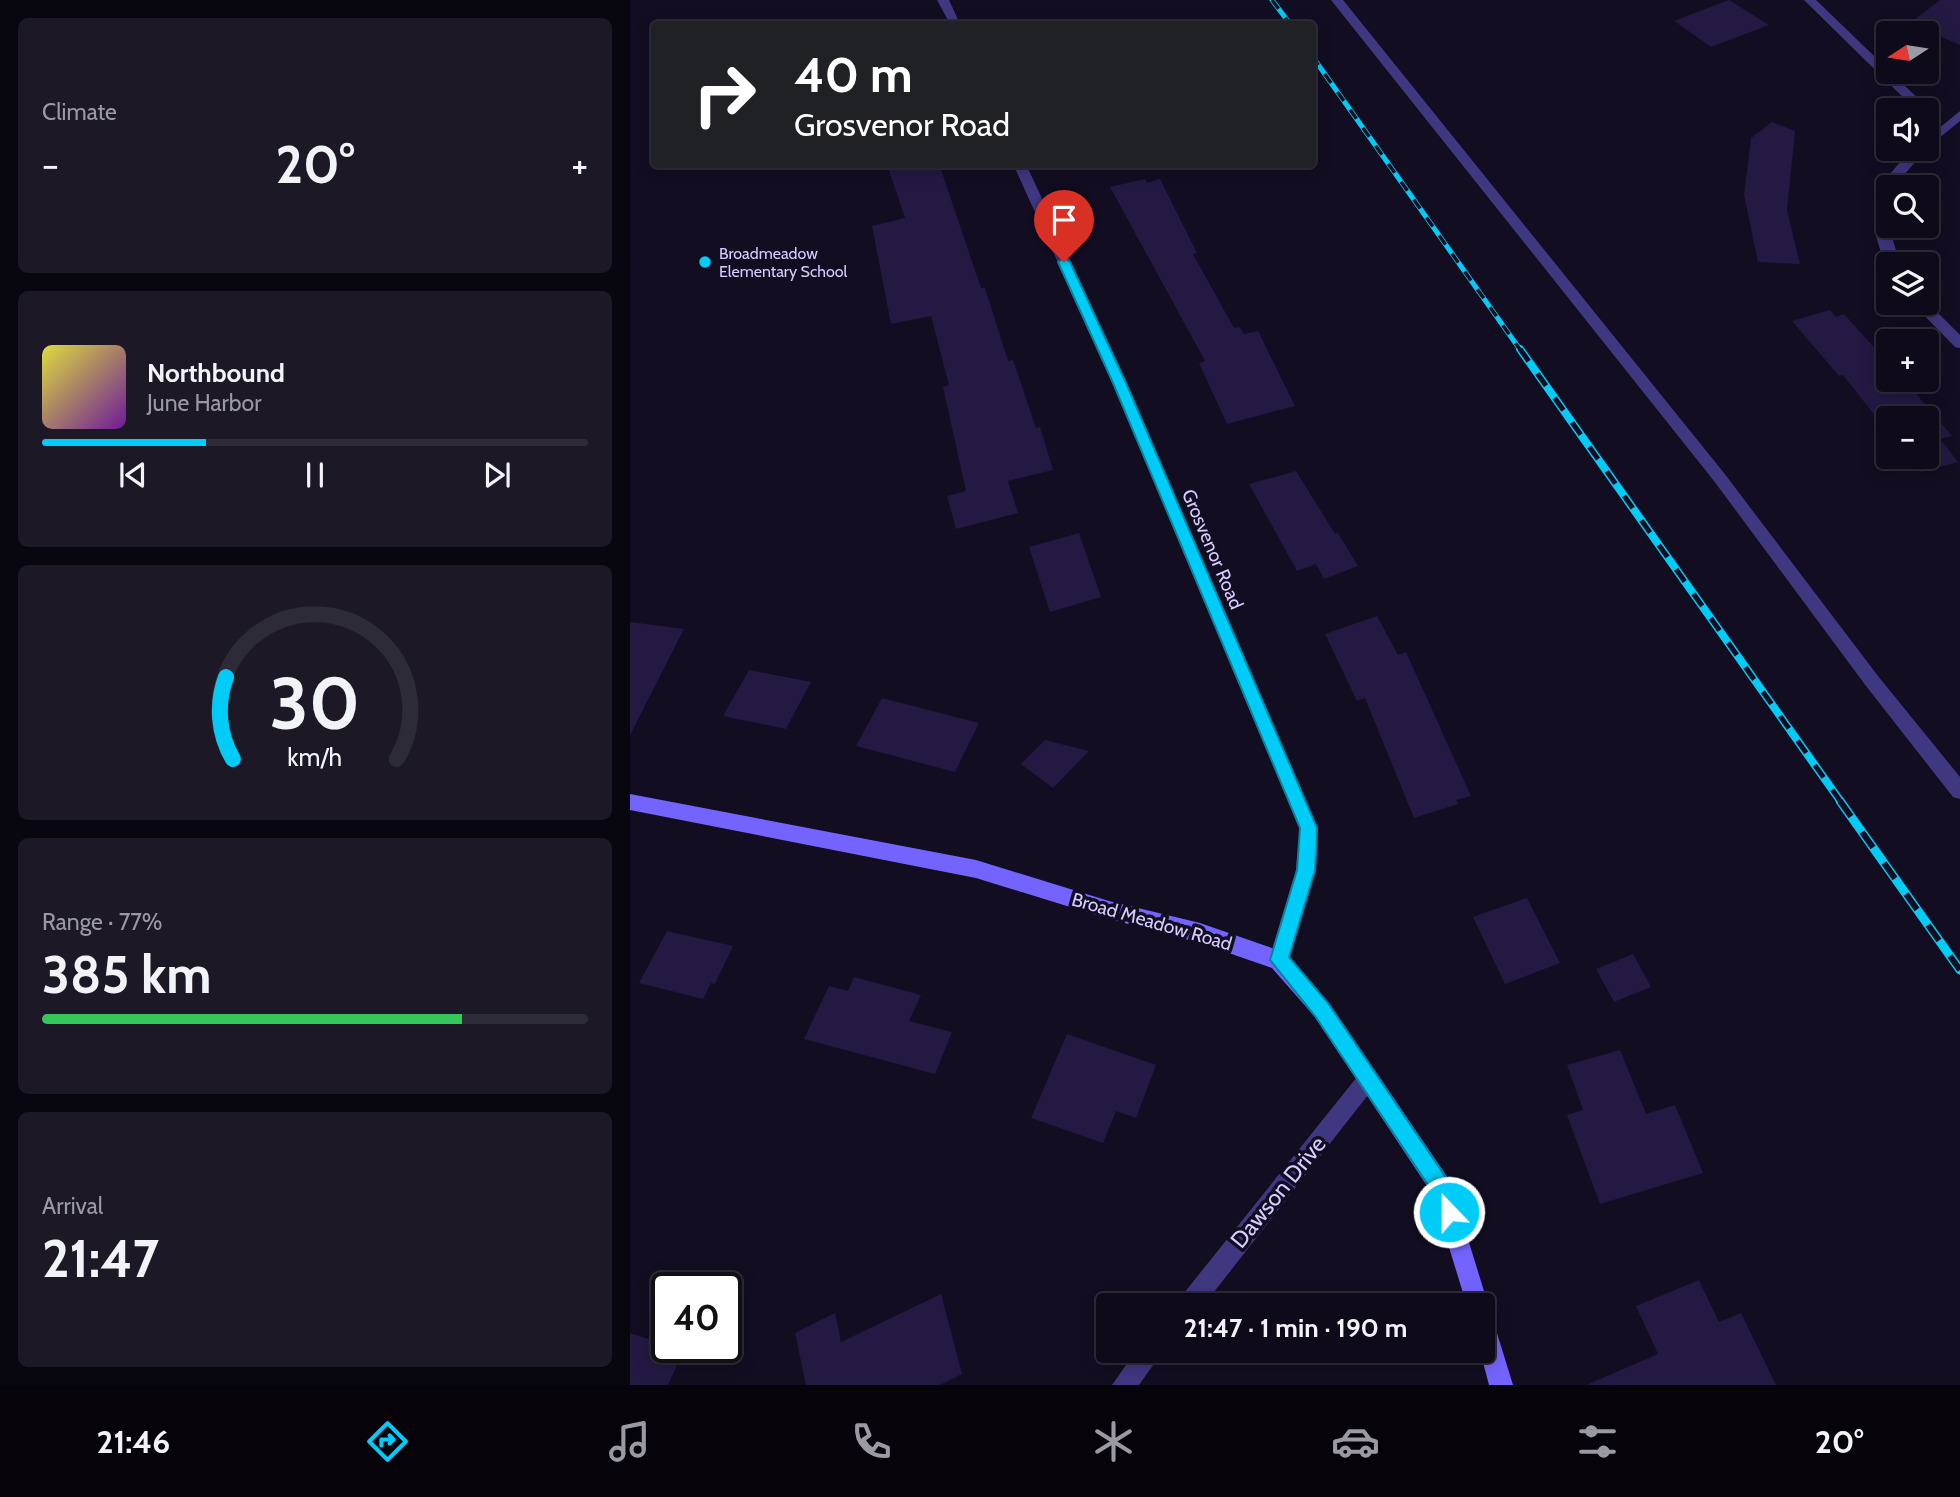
<!DOCTYPE html>
<meta charset="utf-8">
<style>
body{margin:0;font-family:Cabin,sans-serif;background:#1c1826;color:#f1f3f6;height:100vh;display:flex;flex-direction:column;font-size:26px;white-space:nowrap}
*{box-sizing:border-box;margin:0}
p{font-size:23px;color:#9b9aa2}
.icon{flex:none;width:38px;height:38px;fill:none;stroke:currentColor;stroke-width:2;stroke-linecap:round;stroke-linejoin:round}
.map{position:relative;flex:1;overflow:hidden}
.sheet{display:flex;flex-direction:column;gap:18px;padding:18px;background:#08060e;width:630px}
.sheet>*{flex:none}
.hud{position:absolute;left:21px;top:21px;width:665px;height:147px;border-radius:7px;box-shadow:0 4px 18px #0003,0 0 0 2px #2e2b38;background:#202124;color:#fff;overflow:hidden}
.needle{width:46px;rotate:258deg}
.fabs{position:absolute;left:1246px;top:21px;display:grid;gap:14px}
.fabs a{display:grid;place-items:center;width:63px;height:63px;border-radius:7px;background:#0e0a19;box-shadow:0 4px 18px #0003,0 0 0 2px #2e2b38;font-size:35px}
.speed{position:absolute;left:21px;top:1272px;display:flex;gap:14px;font-size:35px;font-weight:700;text-align:center}
.speed>*{display:grid;place-content:center;width:91px;height:91px;border-radius:50%;background:#0e0a19;box-shadow:0 4px 18px #0003,0 0 0 2px #2e2b38;line-height:1}
.speed .limit{border:4px solid #111;border-radius:10px;background:#fff;color:#111}
.pin{position:absolute;display:grid;place-items:center;width:60px;height:60px;color:#fff;margin:-72px -30px;border-radius:50% 50% 50% 0;rotate:-45deg;box-shadow:0 0 7px #0007}
.pin .icon{rotate:45deg}
.me{position:absolute;width:77px;margin:-38px;rotate:338deg;stroke-linejoin:round;filter:drop-shadow(0 0 5px #0008)}
.turn{display:flex;align-items:center;gap:24px;height:147px;padding:0 28px;font-size:32px}
.turn .icon{width:91px;height:91px;stroke-width:2.5}
.turn b{display:block;font-size:49px;line-height:60px}
.big{font-size:52px;font-weight:700;line-height:1.1}
.sheet .widget{flex:1;display:flex;flex-direction:column;justify-content:center;gap:10px;min-width:0;padding:0 24px;border-radius:10px;background:#1c1826}
.sheet .dial{align-items:center;gap:0}
.dial svg{height:182px;overflow:visible;fill:none;stroke:#2e2b38;stroke-width:7;stroke-linecap:round;text-anchor:middle}
.dial text{fill:#f1f3f6;stroke:none}
.song{display:flex;align-items:center;gap:21px}
.cover{width:84px;height:84px;border-radius:10px;background:linear-gradient(135deg,hsl(60 70% 55%),hsl(280 70% 35%))}
.played{height:7px;border-radius:4px;background:linear-gradient(90deg,#00ccf8 30%,#2e2b38 30%)}
.keys{display:flex;justify-content:space-around;direction:ltr}
.heat{display:flex;justify-content:space-between;align-items:center;font-size:38px;direction:ltr}
.charge{height:10px;border-radius:5px;background:linear-gradient(90deg,#34c759 77%,#2e2b38 0)}
.trip{position:absolute;left:466px;top:1293px;width:399px;height:70px;border-radius:7px;background:#0e0a19;box-shadow:0 4px 18px #0003,0 0 0 2px #2e2b38;font-weight:700;line-height:70px;text-align:center}
.menu{display:flex;height:112px;justify-content:space-around;align-items:center;background:#06040a;color:#9b9aa2}
.menu .icon{width:49px;height:49px}
.menu .selected{color:#00ccf8}
.menu b{font-size:32px;color:#f1f3f6}
main{display:flex;flex:1;min-height:0}
.map>svg:first-child{display:block}
</style>
<main>
<section class="sheet">
<div class="widget"><p>Climate</p>
<div class="heat"><a>−</a><b class="big">20°</b><a>+</a></div>
</div>
<div class="widget">
<div class="song"><i class="cover"></i><div><b>Northbound</b><p>June Harbor</p></div></div>
<div class="played"></div>
<div class="keys"><svg class="icon" aria-label="previous" viewBox="0 0 24 24"><path d="M18 5L8 12l10 7zM5 5v14"/></svg><svg class="icon" aria-label="pause" viewBox="0 0 24 24"><path d="M8 5v14M16 5v14"/></svg><svg class="icon" aria-label="next" viewBox="0 0 24 24"><path d="M6 5l10 7-10 7zM19 5v14"/></svg></div>
</div>
<div class="widget dial"><svg viewBox="0 0 100 80">
<path d="M14 69A42 42 0 1 1 86 69"/>
<path d="M14 69A42 42 0 0 1 11 33" stroke="#00ccf8"/>
<text x="50" y="56" font-size="32" font-weight="700">30</text>
<text x="50" y="72" font-size="11">km/h</text>
</svg></div>
<div class="widget"><p>Range · 77%</p><b class="big">385 km</b><div class="charge"></div></div>
<div class="widget"><p>Arrival</p><b class="big">21:47</b></div>
</section>
<div class="map">
<svg width="1330" height="1385" viewBox="0 0 1330 1385">
<rect width="100%" height="100%" fill="#120d21"/>
<path fill="#241943" d="M1099 0 1139 25 1081 47 1044 21Z
M1310 0H1330V45L1280 23Z
M1142 122 1165 131 1157 210 1170 264 1128 262 1114 195 1121 138Z
M257 164H309L351 288H355L378 361 383 360 406 428 410 427 423 470 378 481 388 513 326 529 317 496 336 491 313 387 319 385 301 316 261 324 242 226 275 218Z
M515 179 517 183 530 179 567 253 563 254 604 328 610 327 614 334 628 331 665 406 597 424 569 363 575 361 480 187Z
M1200 310 1206 317 1214 314 1258 363V380H1273L1282 389 1322 436 1310 439 1328 462 1290 472 1278 457H1297V418H1258V432L1213 375 1209 376 1162 321Z
M666 471 705 534 708 533 728 566 694 579 686 564 667 571 619 484Z
M449 533 471 597 420 612 399 547Z
M747 616 768 655 776 652 841 796 826 800 828 804 784 818 735 698 727 701 695 634Z
M0 622 54 629 0 735Z
M119 670 181 682 156 729 93 716Z
M252 698 349 723 325 772 226 746Z
M415 740 459 751 423 788 391 764Z
M897 898 930 963 875 984 843 917Z
M37 931 103 946 85 984 81 983 73 999 9 983Z
M1003 954 1021 987 984 1002 966 969Z
M224 977 291 995 279 1021 322 1032 305 1074 174 1039 199 986 218 991Z
M437 1034 526 1065 506 1118 486 1111 473 1143 401 1118Z
M990 1050 1016 1114 1045 1105 1073 1173 970 1204 937 1115 953 1110 937 1065Z
M1069 1280 1089 1322 1111 1313 1146 1385H956L1028 1354 1006 1306Z
M311 1294 332 1374 310 1385H176L165 1333 205 1313 211 1342Z
M0 1333 37 1345V1348L54 1350 38 1385H0Z"/>
<g fill="none" stroke-linecap="round" stroke-linejoin="round">
<path fill="#403781" fill-rule="evenodd" d="M701 0H713L1094 473 1248 676 1330 777V799L1323 797 1236 686 1084 481Z"/>
<path fill="#403781" fill-rule="evenodd" d="M307 0H319L330 24H320Z
M1174 0H1186L1297 107V113V110H1286Z
M1330 111V121L1297 148V138Z
M1284 149H1297L1263 187H1258L1259 227 1270 264H1258V267C1232 217 1244 184 1284 149Z
M383 164H396L497 383 688 828 686 870 659 960 656 967 649 970 642 967 639 960 666 870 670 828 483 383Z
M1297 302 1330 335V348L1325 347 1282 303Z
M738 1068 745 1072 749 1079 745 1086 573 1306H547L550 1298 731 1072Z
M506 1351H533L509 1385H482Z"/>
<path fill="#7464ff" fill-rule="evenodd" d="M0 794 346 860 479 901 570 923 656 953 699 1003 820 1181 883 1385H859L850 1351H852V1306H837L803 1195 685 1017 642 968 570 943 479 919 346 878 0 810Z"/>
<defs>
<path id="rail-far2" d="M642 0 660 24
M682 56 891 351"/>
<path id="rail-far1" d="M890 349 1211 802"/>
<path id="rail" d="M1210 801 1330 970"/>
</defs>
<use href="#rail-far2" stroke="#00ccf8" stroke-width="5"/>
<use href="#rail-far1" stroke="#00ccf8" stroke-width="8"/>
<use href="#rail" stroke="#00ccf8" stroke-width="9"/>
<use href="#rail-far2" stroke="#120d21" stroke-width="3.5" stroke-dasharray="11" stroke-linecap="butt"/>
<use href="#rail-far1" stroke="#120d21" stroke-width="5" stroke-dasharray="15" stroke-linecap="butt"/>
<use href="#rail" stroke="#120d21" stroke-width="6" stroke-dasharray="19" stroke-linecap="butt"/>
</g>
<path fill="#00ccf8" stroke="#0085a1" stroke-width="2" d="M434 258 440 262 496 383 687 828 685 870 659 957 698 1003 819 1182 830 1212 827 1220 819 1223 812 1220 804 1194 685 1016 640 960 667 870 670 828 483 383 428 262Z"/>
<circle fill="#00ccf8" stroke="#120d21" stroke-width="2.5" cx="75" cy="262" r="7"/>
<g text-anchor="middle" stroke-width="7" stroke-linejoin="round" paint-order="stroke">
<g font-size="16" fill="#d7cdff" stroke="#120d21" text-anchor="start">
<text x="89" y="259">Broadmeadow<tspan x="89" dy="18">Elementary School</tspan></text>
</g>
<g font-size="19" fill="#d7cdff" stroke="#120d21">
<text transform="translate(583 549) rotate(67)" y="7">Grosvenor Road</text>
<text transform="translate(522 921) rotate(16)" y="7">Broad Meadow Road</text>
</g>
<g font-size="23" fill="#d7cdff" stroke="#120d21">
<text transform="translate(648 1192) rotate(-51)" y="8">Dawson Drive</text>
</g>
</g>
</svg>
<div class="fabs">
<a><svg class="needle" viewBox="-14 -14 28 28"><path d="M0-13l5 13h-10z" fill="#e53935"/><path d="M0 13l5-13h-10z" fill="#9b9aa2"/></svg></a>
<a><svg class="icon" aria-label="sound" viewBox="0 0 24 24"><path d="M4 9h4l5-4v14l-5-4H4zM17 9q2 3 0 6"/></svg></a>
<a><svg class="icon" aria-label="search" viewBox="0 0 24 24"><circle cx="10" cy="10" r="6"/><path d="M15 15l6 6"/></svg></a>
<a><svg class="icon" aria-label="layers" viewBox="0 0 24 24"><path d="M12 4l9 5-9 5-9-5zM3 14l9 5 9-5"/></svg></a>
<a>+</a>
<a>−</a>
</div>
<div class="speed"><div class="limit">40</div></div>
<div class="pin" style="left:434px;top:262px;background:#d93025"><svg class="icon" aria-label="arrive" viewBox="0 0 24 24"><path d="M6 21V4h12l-3 4 3 4H6"/></svg></div>
<svg class="me" style="left:819px;top:1212px" viewBox="-20 -20 40 40"><circle r="17" fill="#00ccf8" stroke="#fff" stroke-width="3"/><path d="M0-11L8 9 0 5-8 9z" fill="#fff"/></svg>
<div class="trip">21:47 · 1 min · 190 m</div>
<div class="hud">
<div class="turn"><svg class="icon" aria-label="right" viewBox="0 0 24 24"><path d="M7 20v-9h11M14 6l5 5-5 5"/></svg><div><b>40 m</b>Grosvenor Road</div></div>
</div>
</div>
</main>
<nav class="menu">
<b>21:46</b>
<svg class="icon selected" aria-label="directions" viewBox="0 0 24 24"><path d="M12 3l9 9-9 9-9-9zM9 14v-3h6M13 9l2 2-2 2"/></svg>
<svg class="icon" aria-label="music" viewBox="0 0 24 24"><path d="M9 18V5l10-2v13"/><circle cx="6" cy="18" r="3"/><circle cx="16" cy="16" r="3"/></svg>
<svg class="icon" aria-label="phone" viewBox="0 0 24 24"><path d="M5 4h4l2 5-3 2q2 4 5 5l2-3 5 2v4C11 20 4 13 5 4z"/></svg>
<svg class="icon" aria-label="climate" viewBox="0 0 24 24"><path d="M12 3v18M4 7l16 10M4 17L20 7"/></svg>
<svg class="icon" aria-label="car" viewBox="0 0 24 24"><path d="M5 17H2v-5l4-1 3-4h7l3 4 3 1v5h-3M9 17h6M6 11h13"/><circle cx="7" cy="17" r="2"/><circle cx="17" cy="17" r="2"/></svg>
<svg class="icon" aria-label="filters" viewBox="0 0 24 24"><path d="M4 7h16M4 17h16"/><circle cx="9" cy="7" r="2"/><circle cx="15" cy="17" r="2"/></svg>
<b>20°</b>
</nav>
